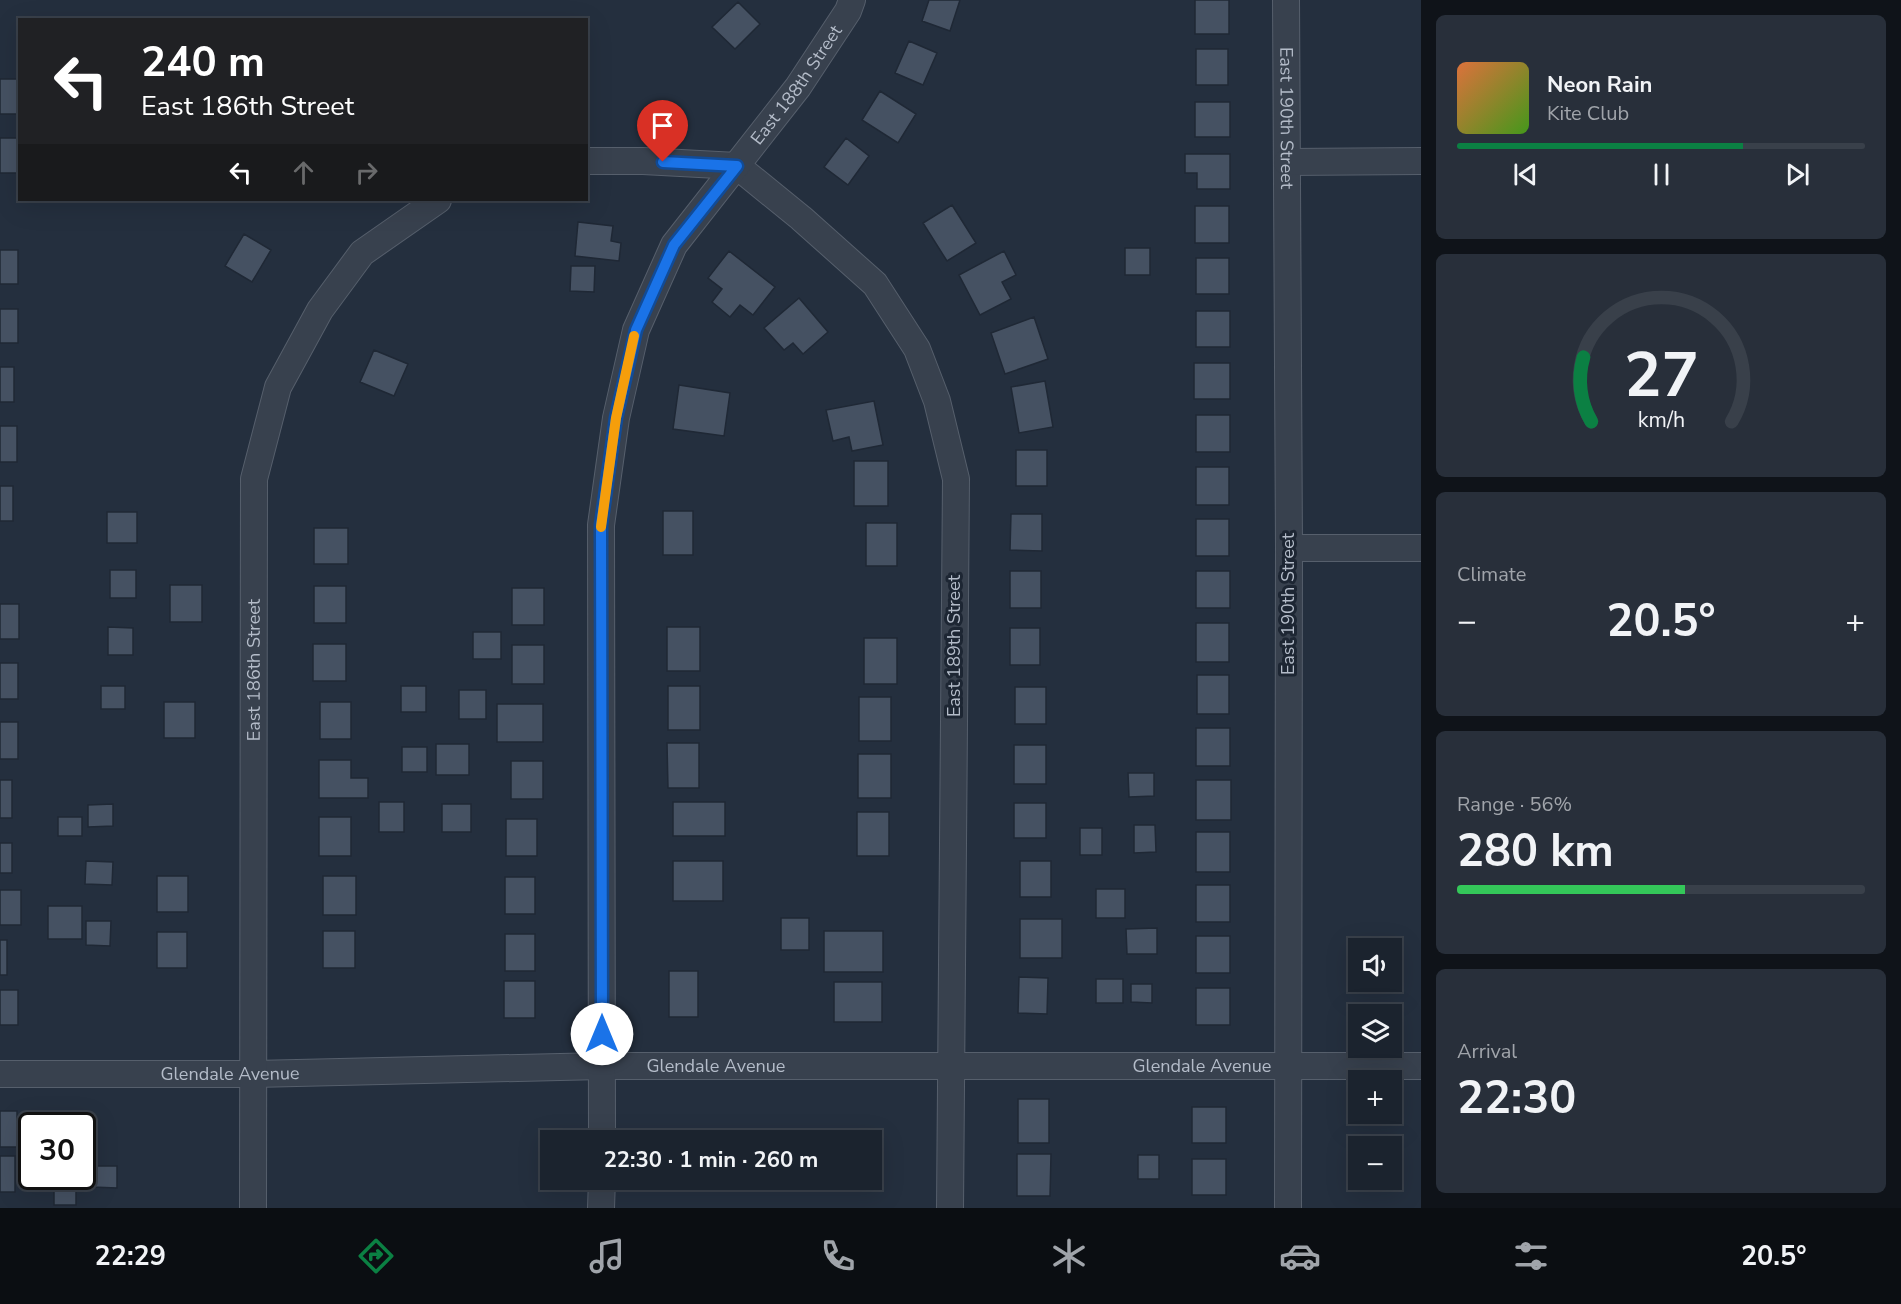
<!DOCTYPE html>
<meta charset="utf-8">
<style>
body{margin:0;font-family:"Nunito Sans",sans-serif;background:#282f3a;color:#f1f3f6;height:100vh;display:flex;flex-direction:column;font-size:22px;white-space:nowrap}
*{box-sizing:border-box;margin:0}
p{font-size:20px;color:#a0a4aa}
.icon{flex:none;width:33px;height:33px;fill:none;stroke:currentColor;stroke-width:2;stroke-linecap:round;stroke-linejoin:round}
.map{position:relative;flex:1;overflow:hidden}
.panel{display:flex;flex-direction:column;gap:15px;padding:15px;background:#0f1319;width:480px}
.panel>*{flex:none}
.banner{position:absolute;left:18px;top:18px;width:570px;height:183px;border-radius:0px;box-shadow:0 6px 24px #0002,0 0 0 2px #39404a;background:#202124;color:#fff;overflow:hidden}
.controls{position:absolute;left:1348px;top:938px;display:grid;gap:12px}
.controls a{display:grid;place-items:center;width:54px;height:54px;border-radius:0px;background:#1b232e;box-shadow:0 6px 24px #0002,0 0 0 2px #39404a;font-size:30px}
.speed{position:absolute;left:18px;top:1112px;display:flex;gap:12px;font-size:30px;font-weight:700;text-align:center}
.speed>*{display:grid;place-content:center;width:78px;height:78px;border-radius:50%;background:#1b232e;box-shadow:0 6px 24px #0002,0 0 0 2px #39404a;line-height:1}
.speed .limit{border:3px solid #111;border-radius:9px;background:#fff;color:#111}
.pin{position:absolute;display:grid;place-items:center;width:51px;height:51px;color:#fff;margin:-62px -26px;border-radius:50% 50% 50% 0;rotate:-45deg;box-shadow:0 0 6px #0007}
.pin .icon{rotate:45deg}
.me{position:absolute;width:66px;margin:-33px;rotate:0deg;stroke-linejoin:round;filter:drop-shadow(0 0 4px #0008)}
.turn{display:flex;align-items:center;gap:21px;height:126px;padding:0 24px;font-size:27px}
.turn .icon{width:78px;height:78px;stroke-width:2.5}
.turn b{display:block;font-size:42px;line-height:51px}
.lanes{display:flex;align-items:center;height:57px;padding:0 24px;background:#0003;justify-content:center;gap:30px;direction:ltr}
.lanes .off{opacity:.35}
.big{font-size:45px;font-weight:700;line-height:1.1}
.panel .card{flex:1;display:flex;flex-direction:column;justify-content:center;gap:9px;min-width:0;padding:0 21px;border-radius:9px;background:#282f3a}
.panel .dial{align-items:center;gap:0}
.dial svg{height:156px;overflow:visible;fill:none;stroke:#39404a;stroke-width:7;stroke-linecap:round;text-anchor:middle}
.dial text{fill:#f1f3f6;stroke:none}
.song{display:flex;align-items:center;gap:18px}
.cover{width:72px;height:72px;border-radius:9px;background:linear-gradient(135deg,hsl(20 70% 55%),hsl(100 70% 35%))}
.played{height:6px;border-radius:3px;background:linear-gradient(90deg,#0b8043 70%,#39404a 70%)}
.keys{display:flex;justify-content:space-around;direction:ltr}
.heat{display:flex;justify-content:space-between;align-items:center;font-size:33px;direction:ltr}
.charge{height:9px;border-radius:4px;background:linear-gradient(90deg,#34c759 56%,#39404a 0)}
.trip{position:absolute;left:540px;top:1130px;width:342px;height:60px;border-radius:0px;background:#1b232e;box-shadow:0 6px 24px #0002,0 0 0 2px #39404a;font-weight:700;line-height:60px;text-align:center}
.tab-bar{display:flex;height:96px;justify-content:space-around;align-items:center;background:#0b0e12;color:#a0a4aa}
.tab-bar .icon{width:42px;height:42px}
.tab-bar .active{color:#0b8043}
.tab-bar b{font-size:27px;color:#f1f3f6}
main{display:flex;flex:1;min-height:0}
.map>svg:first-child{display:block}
</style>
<main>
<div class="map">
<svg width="1421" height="1208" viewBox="0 0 1421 1208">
<rect width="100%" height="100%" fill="#242f3e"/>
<path fill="#455162" stroke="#1f2835" stroke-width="1.5" d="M929 0H960L950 31 922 21Z
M1195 0H1229V34H1195Z
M738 2 760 24 735 49 712 27Z
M909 41 937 53 923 85 895 73Z
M1196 49H1228V85H1196Z
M0 79H18V114H0Z
M880 91 916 114 898 143 862 120Z
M1195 102H1230V137H1195Z
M0 138H20V173H0Z
M846 138 869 156 848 185 824 167Z
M1185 154H1230V189H1197V173H1185Z
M952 205 976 243 947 261 923 223Z
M1195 206H1229V243H1195Z
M578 222 613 226 611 241 621 243 619 261 575 256Z
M244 234 271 250 252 282 225 266Z
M1125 248H1150V275H1125Z
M0 250H18V284H0Z
M729 251 775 287 753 315 740 305 730 317 712 302 722 289 708 278Z
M1004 251 1016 275 1002 282 1011 299 980 315 959 275Z
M1196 258H1229V294H1196Z
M571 266H595L594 292 570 291Z
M799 298 828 332 803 354 793 343 784 350 764 328Z
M0 309H18V343H0Z
M1196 311H1230V347H1196Z
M1034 317 1048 359 1005 374 991 333Z
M374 350 408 364 394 396 360 382Z
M1194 363H1230V399H1194Z
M0 367H14V402H0Z
M1045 381 1053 427 1019 433 1011 387Z
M679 385 730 393 724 436 673 429Z
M874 401 883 445 852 451 849 437 833 441 826 410Z
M1196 415H1230V452H1196Z
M0 426H17V462H0Z
M1016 450H1047V486H1016Z
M854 461H888V506H854Z
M1196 467H1229V505H1196Z
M0 486H13V521H0Z
M663 511H693V555H663Z
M107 512H137V543H107Z
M1011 514H1042V551L1010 550Z
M1196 519H1229V556H1196Z
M866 523H897V566H866Z
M314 528H348V564H314Z
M110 570H136V598H110Z
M1010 571H1041V608H1010Z
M1196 571H1230V608H1196Z
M170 585H202V622H170Z
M314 586H346V623H314Z
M512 588H544V625H512Z
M0 604H19V639H0Z
M1196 623H1229V662H1196Z
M108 627 133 628V655H108Z
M667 627H700V671H667Z
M1010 628H1040V665H1010Z
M473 632H501V659H473Z
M864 638H897V684H864Z
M313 644H346V681H313Z
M512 645H544V684H512Z
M0 663H18V699H0Z
M1197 675H1229V714H1197Z
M101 686H125V709H101Z
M401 686H426V712H401Z
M668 686H700V730H668Z
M1015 687H1046V724H1015Z
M459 690H486V719H459Z
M859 697H891V741H859Z
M164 702H195V738H164Z
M320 702H351V739H320Z
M497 704H543V742H497Z
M0 722H18V759H0Z
M1196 728H1230V766H1196Z
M667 743H699V788H668Z
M436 744H469V775H436Z
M1014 745H1046V784H1014Z
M402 747H427V772H402Z
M858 754H891V798H858Z
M319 760H351V778H368V798H319Z
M511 761H543V799H511Z
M1128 773H1154V796L1129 797Z
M0 780H12V818H0Z
M1196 780H1231V820H1196Z
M379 802H404V832H379Z
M673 802H725V836H673Z
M1014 803H1046V838H1014Z
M113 804V826L88 827V805Z
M442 804H471V832H442Z
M857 812H889V856H857Z
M58 817H82V836H58Z
M319 817H351V856H319Z
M506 819H537V856H506Z
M1134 825H1155L1156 852 1134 853Z
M1080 828H1102V855H1080Z
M1196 832H1230V872H1196Z
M0 843H12V873H0Z
M86 861 113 862 112 885 85 884Z
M673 861H723V901H673Z
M1020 861H1051V897H1020Z
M157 876H188V912H157Z
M323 876H356V915H323Z
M505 877H535V914H505Z
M1196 885H1230V922H1196Z
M1096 889H1125V918H1096Z
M0 890H21V925H0Z
M48 906H82V939H48Z
M781 918H809V950H781Z
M1020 919H1062V958H1020Z
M86 921H111L110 946 86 945Z
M1157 928V954H1127L1126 929Z
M323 931H355V968H323Z
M824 931H883V972H824Z
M157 932H187V968H157Z
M505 934H535V971H505Z
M1196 936H1230V973H1196Z
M0 940H7V975H0Z
M669 971H698V1017H669Z
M1019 977 1048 978 1047 1014 1018 1013Z
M1096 979H1123V1003H1096Z
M504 981H535V1018H504Z
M834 982H882V1022H834Z
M1131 984H1152V1003L1131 1002Z
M1196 988H1230V1025H1196Z
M0 990H18V1025H0Z
M1018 1099H1049V1143H1018Z
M1192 1107H1226V1143H1192Z
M0 1111H17V1147H0Z
M1017 1154H1051L1050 1196H1017Z
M1138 1155H1159V1179H1138Z
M0 1156H15V1192H0Z
M1192 1159H1226V1195H1192Z
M93 1166H117V1188L92 1187Z
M76 1179V1205H54V1180Z
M669 1179H702V1191H669Z"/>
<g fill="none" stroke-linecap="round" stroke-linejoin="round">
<defs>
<g id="street">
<path id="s1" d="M1286 0 1289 548 1288 1208"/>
<path d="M586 161H643L737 166 801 218 875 284 917 349 937 401 956 479 950 1208"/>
<path d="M1287 162 1421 161"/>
<path d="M1289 548H1421"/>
<path id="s2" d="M0 1074H254L602 1066H1421"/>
<path id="s3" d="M602 1140 601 525 616 418 636 330 674 245 798 87 848 11 852 0"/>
<path id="s4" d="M253 1208 254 479 278 387 320 310 362 253 438 200"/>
<path d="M601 1208 602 1179"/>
</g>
</defs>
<use href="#street" stroke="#565f6c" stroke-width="28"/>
<use href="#street" stroke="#38414e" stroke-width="26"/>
</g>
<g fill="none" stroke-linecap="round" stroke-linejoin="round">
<defs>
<path id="route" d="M602 1034 601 525 616 418 636 330 674 245 737 166 663 162"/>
</defs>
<use href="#route" stroke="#114b97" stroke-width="15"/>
<use href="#route" stroke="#1a73e8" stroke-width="10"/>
<path stroke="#f59e0b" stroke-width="10" d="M601 527 616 418 634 336"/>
</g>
<g text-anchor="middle" stroke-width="6" stroke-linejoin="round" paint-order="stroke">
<g font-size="18" fill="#b4bcc9" stroke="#1d2633">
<text dy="6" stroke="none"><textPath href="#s3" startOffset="1108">East 188th Street</textPath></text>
<text dy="6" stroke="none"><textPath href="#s1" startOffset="118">East 190th Street</textPath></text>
<text transform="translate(1288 604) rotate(-90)" y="6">East 190th Street</text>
<text transform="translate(954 646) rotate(-90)" y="6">East 189th Street</text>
<text dy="6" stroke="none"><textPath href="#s4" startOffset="538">East 186th Street</textPath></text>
<text dy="6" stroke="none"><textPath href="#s2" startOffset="716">Glendale Avenue</textPath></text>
<text dy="6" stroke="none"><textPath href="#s2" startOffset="1202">Glendale Avenue</textPath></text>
<text dy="6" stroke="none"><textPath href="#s2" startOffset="230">Glendale Avenue</textPath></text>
</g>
</g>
</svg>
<div class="controls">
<a><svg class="icon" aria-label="sound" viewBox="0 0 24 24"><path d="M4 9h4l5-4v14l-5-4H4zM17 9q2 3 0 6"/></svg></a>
<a><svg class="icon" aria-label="layers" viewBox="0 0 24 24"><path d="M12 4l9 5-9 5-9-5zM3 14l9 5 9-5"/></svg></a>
<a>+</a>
<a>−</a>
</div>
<div class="speed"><div class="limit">30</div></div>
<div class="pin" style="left:663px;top:162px;background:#d93025"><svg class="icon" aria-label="arrive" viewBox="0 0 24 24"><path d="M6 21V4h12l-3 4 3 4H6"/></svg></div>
<svg class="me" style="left:602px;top:1034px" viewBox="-20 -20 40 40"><circle r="19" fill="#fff"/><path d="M0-13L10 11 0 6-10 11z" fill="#1a73e8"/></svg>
<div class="trip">22:30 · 1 min · 260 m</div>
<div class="banner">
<div class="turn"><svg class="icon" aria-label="left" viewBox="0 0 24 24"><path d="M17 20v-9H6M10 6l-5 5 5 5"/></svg><div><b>240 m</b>East 186th Street</div></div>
<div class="lanes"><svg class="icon" aria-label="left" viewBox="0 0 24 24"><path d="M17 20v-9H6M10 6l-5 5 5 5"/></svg><svg class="icon off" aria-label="ahead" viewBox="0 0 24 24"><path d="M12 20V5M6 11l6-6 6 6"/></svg><svg class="icon off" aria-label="right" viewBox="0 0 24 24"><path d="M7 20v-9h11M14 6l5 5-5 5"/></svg></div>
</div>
</div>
<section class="panel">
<div class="card">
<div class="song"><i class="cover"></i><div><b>Neon Rain</b><p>Kite Club</p></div></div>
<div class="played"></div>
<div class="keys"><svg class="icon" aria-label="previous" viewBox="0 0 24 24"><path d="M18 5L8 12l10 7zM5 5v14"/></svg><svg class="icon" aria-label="pause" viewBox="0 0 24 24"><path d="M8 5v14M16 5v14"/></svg><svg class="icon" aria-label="next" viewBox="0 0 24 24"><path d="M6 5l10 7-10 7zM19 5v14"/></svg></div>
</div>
<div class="card dial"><svg viewBox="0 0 100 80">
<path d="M14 69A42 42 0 1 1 86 69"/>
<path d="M14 69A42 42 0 0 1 10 36" stroke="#0b8043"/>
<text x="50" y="56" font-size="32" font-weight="700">27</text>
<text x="50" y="72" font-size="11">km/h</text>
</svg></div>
<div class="card"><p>Climate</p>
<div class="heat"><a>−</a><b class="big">20.5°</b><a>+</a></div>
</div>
<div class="card"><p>Range · 56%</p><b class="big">280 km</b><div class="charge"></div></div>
<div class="card"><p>Arrival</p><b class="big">22:30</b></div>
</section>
</main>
<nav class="tab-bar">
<b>22:29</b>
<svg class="icon active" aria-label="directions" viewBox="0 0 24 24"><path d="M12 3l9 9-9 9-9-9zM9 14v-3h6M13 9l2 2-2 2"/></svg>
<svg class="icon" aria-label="music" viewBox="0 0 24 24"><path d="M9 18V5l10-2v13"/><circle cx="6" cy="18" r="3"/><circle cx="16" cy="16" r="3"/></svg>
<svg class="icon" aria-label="phone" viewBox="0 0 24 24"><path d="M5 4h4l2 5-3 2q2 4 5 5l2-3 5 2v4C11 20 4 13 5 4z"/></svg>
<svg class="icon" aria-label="climate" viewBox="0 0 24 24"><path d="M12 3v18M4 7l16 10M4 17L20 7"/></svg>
<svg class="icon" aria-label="car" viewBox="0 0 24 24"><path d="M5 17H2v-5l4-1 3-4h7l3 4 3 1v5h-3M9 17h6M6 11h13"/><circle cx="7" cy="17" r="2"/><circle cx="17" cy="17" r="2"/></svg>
<svg class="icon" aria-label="filters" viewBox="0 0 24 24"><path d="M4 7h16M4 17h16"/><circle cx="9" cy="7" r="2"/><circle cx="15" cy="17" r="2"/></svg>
<b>20.5°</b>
</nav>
